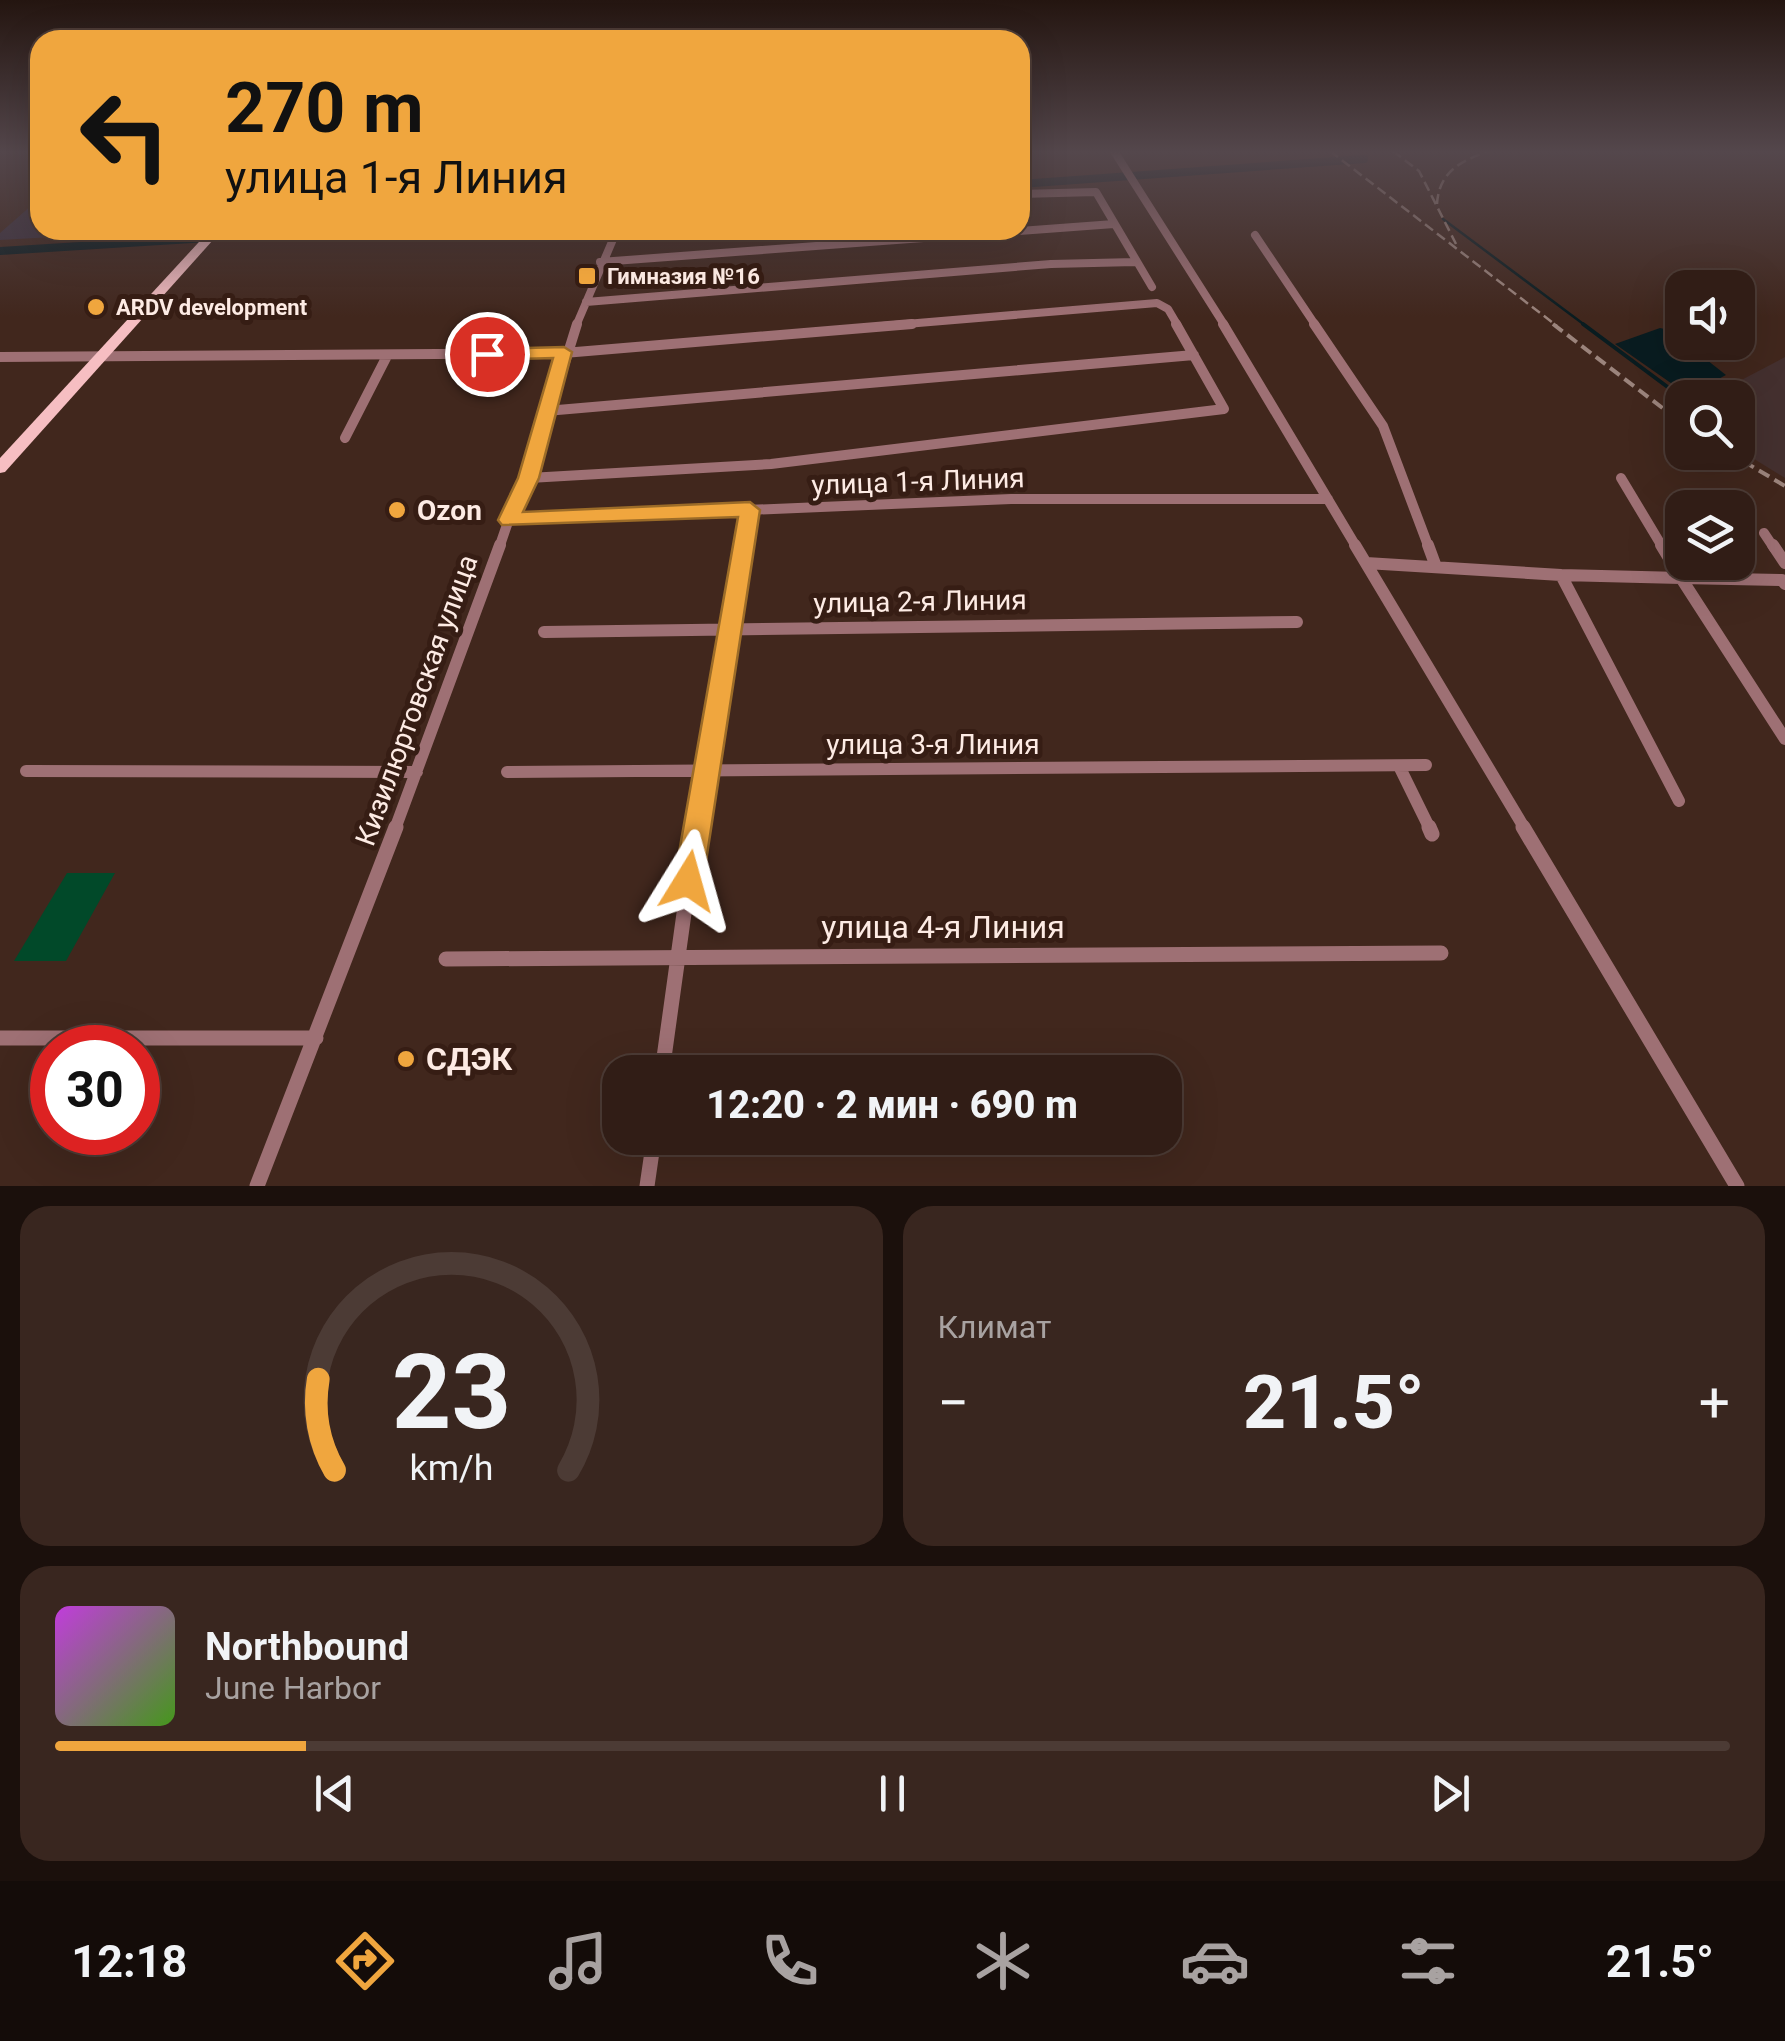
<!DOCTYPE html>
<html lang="ru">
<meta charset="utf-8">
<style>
body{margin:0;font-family:Roboto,sans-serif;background:#39261f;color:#f1f3f6;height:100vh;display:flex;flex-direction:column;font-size:38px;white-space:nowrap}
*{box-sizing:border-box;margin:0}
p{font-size:32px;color:#a8a2a1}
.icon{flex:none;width:55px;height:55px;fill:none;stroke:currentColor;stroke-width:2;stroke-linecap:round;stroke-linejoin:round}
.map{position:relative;height:1186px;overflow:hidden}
.panel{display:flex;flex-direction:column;gap:20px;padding:20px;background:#1b100c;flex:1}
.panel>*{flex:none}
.guide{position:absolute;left:30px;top:30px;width:1000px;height:210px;border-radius:30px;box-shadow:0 10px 40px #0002,0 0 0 2px #4c3b35;background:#f0a63e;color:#111;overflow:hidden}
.controls{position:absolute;left:1665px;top:270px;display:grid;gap:20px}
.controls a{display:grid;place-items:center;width:90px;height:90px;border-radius:20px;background:#311d16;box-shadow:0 10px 40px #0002,0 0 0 2px #4c3b35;font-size:50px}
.speed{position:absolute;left:30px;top:1025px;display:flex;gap:20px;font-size:50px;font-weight:700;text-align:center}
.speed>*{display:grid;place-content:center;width:130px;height:130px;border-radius:50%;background:#311d16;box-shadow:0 10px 40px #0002,0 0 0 2px #4c3b35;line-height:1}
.speed .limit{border:15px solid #d22;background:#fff;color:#111}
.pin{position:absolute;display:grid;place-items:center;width:85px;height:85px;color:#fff;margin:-42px;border:5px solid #fff;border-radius:50%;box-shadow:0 2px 10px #0007}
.me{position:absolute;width:110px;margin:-55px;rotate:8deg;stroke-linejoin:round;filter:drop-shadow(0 0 8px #0008)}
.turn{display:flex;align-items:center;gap:35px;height:210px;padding:0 30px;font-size:45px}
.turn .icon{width:130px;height:130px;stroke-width:2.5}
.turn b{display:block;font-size:70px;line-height:85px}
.big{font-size:75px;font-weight:800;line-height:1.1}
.panel .tile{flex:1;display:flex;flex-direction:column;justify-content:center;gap:15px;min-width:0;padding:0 35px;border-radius:30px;background:#39261f}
.panel .dial{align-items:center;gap:0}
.dial svg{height:260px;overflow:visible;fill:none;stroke:#4c3b35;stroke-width:7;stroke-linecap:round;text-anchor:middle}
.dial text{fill:#f1f3f6;stroke:none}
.song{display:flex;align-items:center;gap:30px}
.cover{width:120px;height:120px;border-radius:15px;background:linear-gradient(135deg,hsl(290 70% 55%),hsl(100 70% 35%))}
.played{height:10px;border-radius:5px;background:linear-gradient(90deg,#f0a63e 15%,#4c3b35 15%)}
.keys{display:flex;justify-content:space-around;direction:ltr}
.heat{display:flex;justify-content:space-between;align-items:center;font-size:55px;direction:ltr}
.panel .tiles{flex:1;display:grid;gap:20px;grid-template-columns:1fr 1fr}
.tile:last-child{grid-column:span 2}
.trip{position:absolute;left:602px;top:1055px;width:580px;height:100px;border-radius:30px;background:#311d16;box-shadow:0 10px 40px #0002,0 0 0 2px #4c3b35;font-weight:800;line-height:100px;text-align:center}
.tabs{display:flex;height:160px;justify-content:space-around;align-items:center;background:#140c09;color:#a8a2a1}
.tabs .icon{width:70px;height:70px}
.tabs .active{color:#f0a63e}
.tabs b{font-size:45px;color:#f1f3f6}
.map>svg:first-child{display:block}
</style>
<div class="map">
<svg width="1785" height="1186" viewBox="0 0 1785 1186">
<rect width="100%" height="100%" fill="#41271d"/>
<path fill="#44302f" d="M1785 357V478L1738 449V398L1709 397Z"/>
<path fill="#3c3140" d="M40 198V230H61L53 237 0 240V233Z"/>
<path fill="#014929" d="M67 873H115L66 961H14Z"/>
<path fill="#091c20" d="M1660 328 1669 330 1726 375 1688 395 1615 344Z"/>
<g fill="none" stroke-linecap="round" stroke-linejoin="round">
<path stroke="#091c20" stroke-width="2.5" d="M1443 219 1586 326"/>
<path stroke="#091c20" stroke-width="4" d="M1583 324 1677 394"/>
<path stroke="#091c20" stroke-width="8" d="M1020 184 1364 159
M0 251 338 230"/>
<path stroke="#9e7074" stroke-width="8" d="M1114 151 1225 326
M1020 194 1096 192 1152 287
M1255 235 1316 326
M600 262 1114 224
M586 302 1051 264 1135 262
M576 326 617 230
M882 326 1157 303 1168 309 1178 326"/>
<path stroke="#9e7074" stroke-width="10" d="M1223 324 1357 548
M1314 324 1383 426 1429 548
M0 357 564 353 912 324
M546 411 1194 355
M345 438 387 356
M529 478 771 464 1224 409 1176 324
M1621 478 1663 548
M509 520 1011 499H1328
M1764 533 1774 548
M499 548 519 490 529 478 577 324
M743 548 750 510"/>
<path stroke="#9e7074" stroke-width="12" d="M1355 545 1525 829
M1428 545 1435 564
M1773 545 1785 563
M1366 563 1561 575 1679 801
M1561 575 1681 578 1661 545
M1681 578 1785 739
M1681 578 1782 580 1785 584
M544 632 1297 622
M1399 766 1430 829
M26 771 417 772
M507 772 1426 765
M395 829 500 545
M696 829 744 545"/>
<path stroke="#9e7074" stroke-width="15" d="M1429 827 1432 834
M1523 827 1737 1186
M446 959 1441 953
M0 1038H316
M662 1072 696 827
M257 1186 396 827
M647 1186 654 1138"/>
<path fill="#f6bec2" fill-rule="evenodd" d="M210 230H222L5 472 0 473V458Z"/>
<path stroke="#9b847c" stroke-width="2.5" stroke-dasharray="10 5" stroke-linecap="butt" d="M1330 151 1557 326
M1393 151 1419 171 1456 244
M1437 204C1439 171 1462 160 1490 151"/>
<path stroke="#9b847c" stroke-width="4" stroke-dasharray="12 6" stroke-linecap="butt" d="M1553 324 1682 423
M1728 452 1785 486"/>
</g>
<linearGradient id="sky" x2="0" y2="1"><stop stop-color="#241510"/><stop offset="0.48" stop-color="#54474c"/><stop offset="1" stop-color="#54474c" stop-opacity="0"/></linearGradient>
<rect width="1785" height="317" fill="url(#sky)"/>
<path fill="#f0a63e" stroke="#9c6c28" stroke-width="2.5" d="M564 347 572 352 539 478 523 512 750 502 760 510 703 881 699 890 688 894 678 890 674 881 738 517 502 525 498 520 518 478 553 358 487 360 478 354 487 349Z"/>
<g fill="#f0a63e" stroke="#361d14" stroke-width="4">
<rect x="577" y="266" width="20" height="20" rx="5"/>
<circle cx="96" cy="307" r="10"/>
<circle cx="397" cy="510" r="10"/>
<circle cx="406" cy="1059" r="10"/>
</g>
<g text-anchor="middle" stroke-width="10" stroke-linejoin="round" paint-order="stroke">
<g font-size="22" font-weight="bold" fill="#fdebe4" stroke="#361d14" text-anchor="start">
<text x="607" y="284">Гимназия №16</text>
<text x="116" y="315">ARDV development</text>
</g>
<g font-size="28" fill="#fdebe4" stroke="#361d14">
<text transform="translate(918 481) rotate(-2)" y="10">улица 1-я Линия</text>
<text transform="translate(920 601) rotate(-1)" y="10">улица 2-я Линия</text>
<text transform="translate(416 700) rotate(-70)" y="10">Кизилюртовская улица</text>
<text x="933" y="754">улица 3-я Линия</text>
</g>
<g font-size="28" font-weight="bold" fill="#fdebe4" stroke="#361d14" text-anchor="start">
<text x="417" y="520">Ozon</text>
</g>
<g font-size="32" fill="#fdebe4" stroke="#361d14">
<text x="943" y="938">улица 4-я Линия</text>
</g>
<g font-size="32" font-weight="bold" fill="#fdebe4" stroke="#361d14" text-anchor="start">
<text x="426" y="1070">СДЭК</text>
</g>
</g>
</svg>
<div class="controls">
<a><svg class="icon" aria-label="sound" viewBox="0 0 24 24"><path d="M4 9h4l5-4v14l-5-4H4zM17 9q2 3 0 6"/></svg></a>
<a><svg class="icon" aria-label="search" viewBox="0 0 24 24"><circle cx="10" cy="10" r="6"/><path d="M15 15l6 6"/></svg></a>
<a><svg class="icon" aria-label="layers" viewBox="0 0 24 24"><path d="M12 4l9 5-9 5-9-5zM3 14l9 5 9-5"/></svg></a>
</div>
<div class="speed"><div class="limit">30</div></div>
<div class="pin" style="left:487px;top:354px;background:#d93025"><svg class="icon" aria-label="arrive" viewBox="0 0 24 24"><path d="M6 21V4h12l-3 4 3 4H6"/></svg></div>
<svg class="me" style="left:688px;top:881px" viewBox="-20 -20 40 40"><path d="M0-17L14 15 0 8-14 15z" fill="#f0a63e" stroke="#fff" stroke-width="4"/></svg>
<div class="trip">12:20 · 2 мин · 690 m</div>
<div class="guide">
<div class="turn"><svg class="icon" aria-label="left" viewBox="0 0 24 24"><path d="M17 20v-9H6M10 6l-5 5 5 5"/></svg><div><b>270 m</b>улица 1-я Линия</div></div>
</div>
</div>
<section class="panel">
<div class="tiles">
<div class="tile dial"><svg viewBox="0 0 100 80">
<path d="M14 69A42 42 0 1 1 86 69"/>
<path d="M14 69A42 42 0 0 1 9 41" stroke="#f0a63e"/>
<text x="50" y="56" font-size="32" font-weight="700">23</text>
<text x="50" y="72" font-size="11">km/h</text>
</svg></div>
<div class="tile"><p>Климат</p>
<div class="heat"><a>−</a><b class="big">21.5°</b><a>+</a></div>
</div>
<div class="tile">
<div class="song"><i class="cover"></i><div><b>Northbound</b><p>June Harbor</p></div></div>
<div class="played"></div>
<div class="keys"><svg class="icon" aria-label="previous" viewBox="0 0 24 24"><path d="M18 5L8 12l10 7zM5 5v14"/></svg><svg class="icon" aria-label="pause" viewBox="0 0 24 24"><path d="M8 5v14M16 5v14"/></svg><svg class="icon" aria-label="next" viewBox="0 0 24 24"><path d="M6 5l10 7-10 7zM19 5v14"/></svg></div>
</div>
</div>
</section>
<nav class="tabs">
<b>12:18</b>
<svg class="icon active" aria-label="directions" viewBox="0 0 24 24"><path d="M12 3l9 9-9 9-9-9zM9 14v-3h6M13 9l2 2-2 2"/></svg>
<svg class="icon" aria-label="music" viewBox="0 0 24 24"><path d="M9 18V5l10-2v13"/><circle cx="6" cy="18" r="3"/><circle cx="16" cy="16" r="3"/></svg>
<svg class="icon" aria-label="phone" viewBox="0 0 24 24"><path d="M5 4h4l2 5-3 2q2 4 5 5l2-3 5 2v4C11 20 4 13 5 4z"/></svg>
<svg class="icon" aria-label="climate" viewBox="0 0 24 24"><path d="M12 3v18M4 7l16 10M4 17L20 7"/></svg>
<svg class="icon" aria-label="car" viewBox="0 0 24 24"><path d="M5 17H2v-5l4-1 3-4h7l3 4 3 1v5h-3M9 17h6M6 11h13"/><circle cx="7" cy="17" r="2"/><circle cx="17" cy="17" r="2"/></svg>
<svg class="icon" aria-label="filters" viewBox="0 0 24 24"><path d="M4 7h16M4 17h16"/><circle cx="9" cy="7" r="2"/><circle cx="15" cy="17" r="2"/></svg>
<b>21.5°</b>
</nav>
